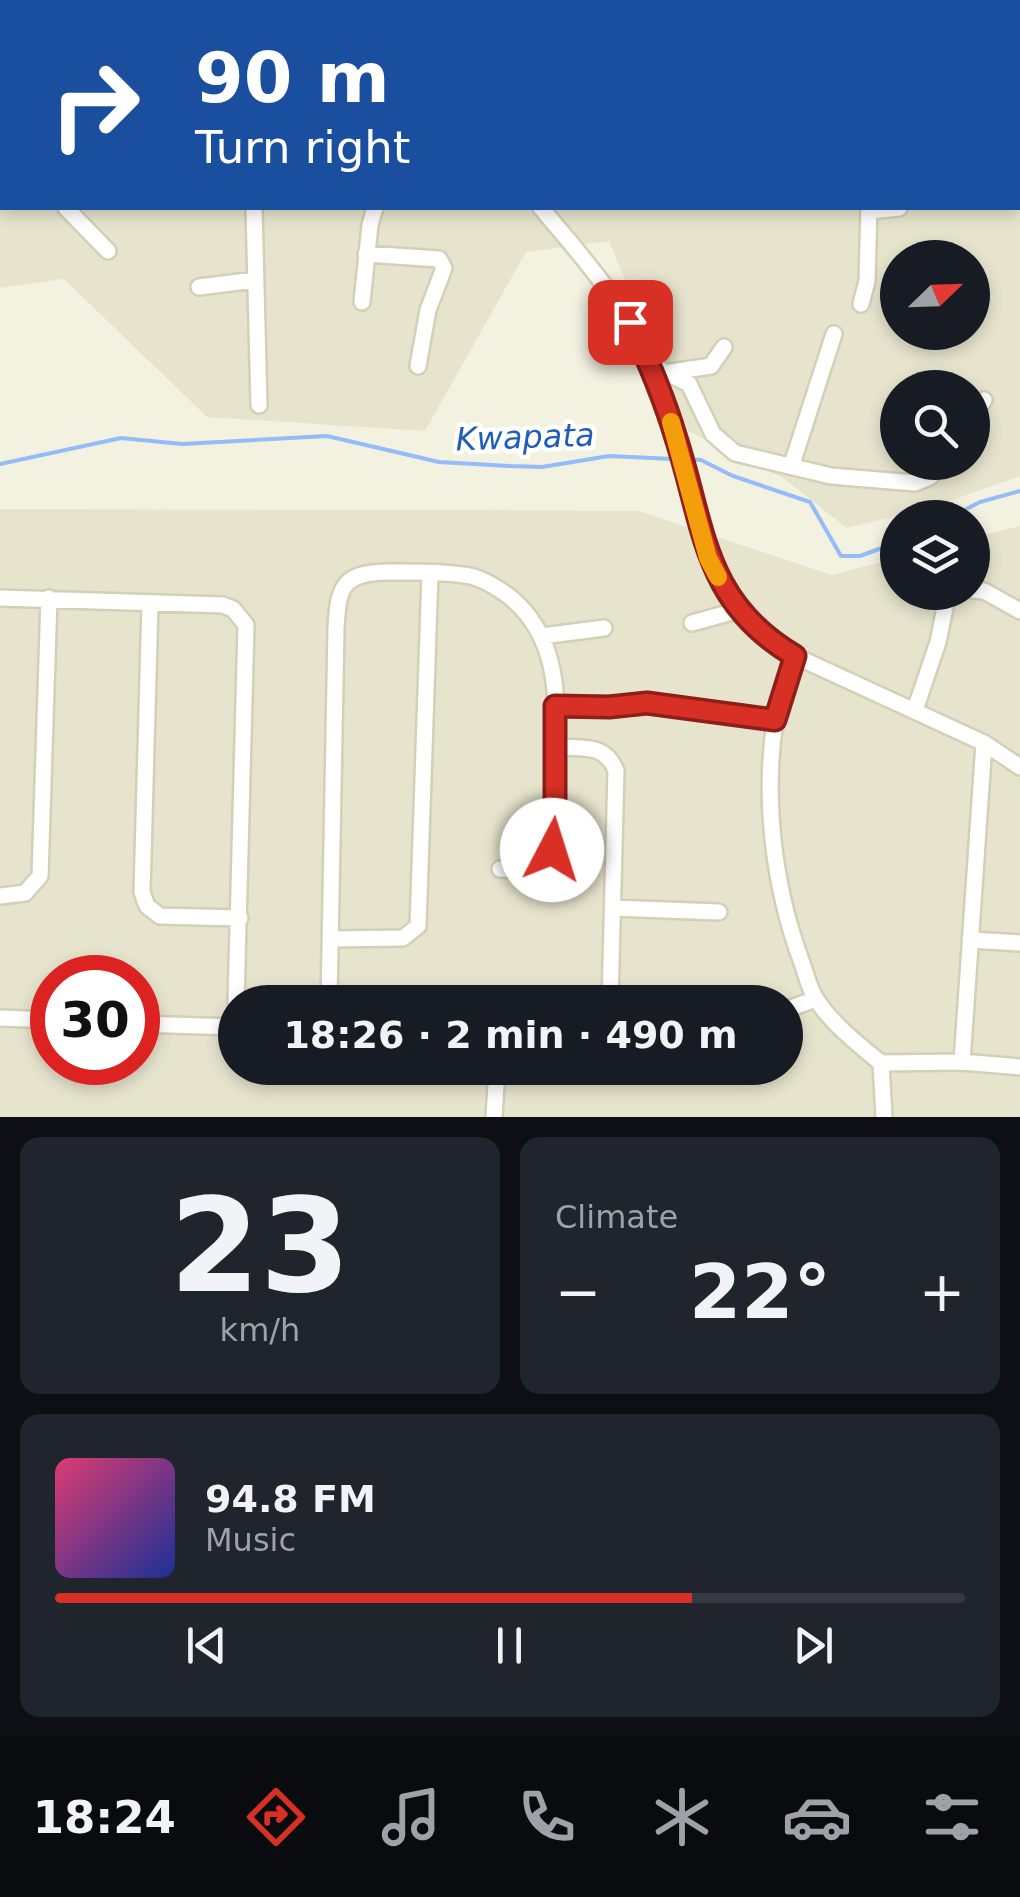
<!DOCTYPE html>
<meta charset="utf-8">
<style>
body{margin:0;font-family:"DejaVu Sans",sans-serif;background:#20242c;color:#f1f3f6;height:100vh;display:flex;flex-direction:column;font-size:38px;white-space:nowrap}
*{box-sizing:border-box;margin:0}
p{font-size:32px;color:#9ea1a6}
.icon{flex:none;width:55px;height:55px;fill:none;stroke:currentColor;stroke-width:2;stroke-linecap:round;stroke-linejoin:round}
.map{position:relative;height:1117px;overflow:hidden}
.panel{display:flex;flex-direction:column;gap:20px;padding:20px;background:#0d0f14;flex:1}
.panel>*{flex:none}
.hud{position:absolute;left:0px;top:0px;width:1020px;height:210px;box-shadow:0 5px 15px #0003;background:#1a4fa0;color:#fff;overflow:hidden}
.needle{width:65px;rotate:67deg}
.controls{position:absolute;left:880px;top:240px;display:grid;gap:20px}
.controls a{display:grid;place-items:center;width:110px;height:110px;border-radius:50%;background:#171b24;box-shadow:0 5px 15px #0003;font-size:50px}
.speed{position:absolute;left:30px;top:955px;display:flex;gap:20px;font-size:50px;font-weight:700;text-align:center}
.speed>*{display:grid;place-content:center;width:130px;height:130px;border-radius:50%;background:#171b24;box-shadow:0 5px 15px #0003;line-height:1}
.speed .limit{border:15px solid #d22;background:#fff;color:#111}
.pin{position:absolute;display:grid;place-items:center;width:85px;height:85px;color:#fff;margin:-42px;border-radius:20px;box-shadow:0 5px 15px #0006}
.me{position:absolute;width:110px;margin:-55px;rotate:5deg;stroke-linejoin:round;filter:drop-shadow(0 0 8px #0008)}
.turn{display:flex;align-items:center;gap:35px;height:210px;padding:0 30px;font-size:45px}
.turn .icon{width:130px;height:130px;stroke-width:2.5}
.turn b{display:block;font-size:70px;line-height:85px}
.big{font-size:75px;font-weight:700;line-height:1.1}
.panel .card{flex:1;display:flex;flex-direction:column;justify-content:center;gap:15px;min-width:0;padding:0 35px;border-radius:20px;background:#20242c}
.panel .dial{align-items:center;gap:0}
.dial b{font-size:130px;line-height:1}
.song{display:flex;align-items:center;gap:30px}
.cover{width:120px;height:120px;border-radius:15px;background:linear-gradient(135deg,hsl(340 70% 55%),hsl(230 70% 35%))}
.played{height:10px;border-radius:5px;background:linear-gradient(90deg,#d93025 70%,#363941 70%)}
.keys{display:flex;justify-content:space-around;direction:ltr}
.heat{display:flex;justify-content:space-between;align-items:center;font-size:55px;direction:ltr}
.panel .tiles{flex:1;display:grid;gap:20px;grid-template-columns:1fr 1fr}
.card:last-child{grid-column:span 2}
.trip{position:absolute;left:218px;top:985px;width:585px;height:100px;border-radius:50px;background:#171b24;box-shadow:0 5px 15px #0003;font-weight:700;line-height:100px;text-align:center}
.menu{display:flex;height:160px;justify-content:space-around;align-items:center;background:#090b0e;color:#9ea1a6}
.menu .icon{width:70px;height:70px}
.menu .on{color:#d93025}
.menu b{font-size:45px;color:#f1f3f6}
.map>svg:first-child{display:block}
</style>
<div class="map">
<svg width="1020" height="1117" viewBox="0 0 1020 1117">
<rect width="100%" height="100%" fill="#f3f1e0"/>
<path fill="#e7e4ce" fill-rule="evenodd" d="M0 0H1020V476L930 508 847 528 783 478 688 431 609 241 526 252 425 431 207 417 64 279 0 288ZM2 2H1018V208H2ZM898 258H972V332H898ZM898 388H972V462H898Z
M0 509 639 511 832 575 897 558 898 592H972L973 538 1020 526V1117H0ZM52 978H138V1062H52ZM235 1002H785V1068H235Z"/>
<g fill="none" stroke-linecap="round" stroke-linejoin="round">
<path stroke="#94bcf8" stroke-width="4" d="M687 459 701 460 733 476 810 502 841 556H860L898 542
M0 464 121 438 182 444 327 436 439 462 509 466 542 467 609 456 673 459
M949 518 980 502 1020 491"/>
<defs>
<path id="minor" d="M206 0 217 2
M358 0V2
M487 0V2
M13 2 14 0
M572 2V0
M722 2V0
M873 2V0
M0 87 2 69
M0 180H2
M66 208 108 251
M254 208 259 405
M541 208C582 256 624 304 650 363 695 467 687 593 795 656L984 743 1020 767
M869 211 899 208
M366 254 439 259 444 268 428 310 418 366
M199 287 255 280
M362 302 370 225 375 208
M861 304 867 281 869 208
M651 365 689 384 713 434 735 453 831 476 915 483 930 477 942 462
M671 372 711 366 724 347
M972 418 984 400
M792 464 834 334
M972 590 984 591 1020 611
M0 598 223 605 233 609 246 625 236 1002
M150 604 142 892 147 906 160 916 240 918
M692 623 739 610
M542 636 604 628
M795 656C787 677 778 699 775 721 763 801 774 888 802 963 806 974 809 988 816 999 831 1023 859 1045 881 1063L962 1062 1020 1067
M555 706 647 703 775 720
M915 710 938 642 947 598 954 592
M557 747C583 749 606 743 616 771L610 1002
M0 896 25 893 40 876 49 598
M613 908 719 912
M332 939 403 938 418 926 430 574
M970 940 1020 943
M329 1002 336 629C338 589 341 573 386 572 410 572 447 571 470 576 484 579 499 589 510 597 562 640 557 704 556 766 556 792 563 834 549 857 538 873 517 870 500 869
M785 1010 816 999
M0 1018 52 1020
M138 1024 235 1027
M962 1062 984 743
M881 1063 884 1117
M494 1117 497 1068"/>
</defs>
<use href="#minor" stroke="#d4cfb6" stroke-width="20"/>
<use href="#minor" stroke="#fff" stroke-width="15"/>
</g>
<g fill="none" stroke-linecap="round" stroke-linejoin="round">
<defs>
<path id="route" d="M552 850 555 834V706L609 707 647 703 775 720 795 656C703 602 705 528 676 438 664 398 648 360 630 322"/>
</defs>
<use href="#route" stroke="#8d1f18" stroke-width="25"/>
<use href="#route" stroke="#d93025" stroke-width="18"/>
<path stroke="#f59e0b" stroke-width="18" d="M671 422 708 558 718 577"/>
</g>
<g text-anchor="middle" stroke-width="9" stroke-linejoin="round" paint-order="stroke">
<g font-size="32" font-style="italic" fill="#1f5cbb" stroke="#fff">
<text transform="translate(525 437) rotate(-2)" y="11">Kwapata</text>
</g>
</g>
</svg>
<div class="controls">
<a><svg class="needle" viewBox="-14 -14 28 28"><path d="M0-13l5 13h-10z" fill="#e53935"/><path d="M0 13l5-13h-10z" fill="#9ea1a6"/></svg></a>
<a><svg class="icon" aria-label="search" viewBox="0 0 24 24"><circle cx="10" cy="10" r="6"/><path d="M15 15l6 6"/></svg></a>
<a><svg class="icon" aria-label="layers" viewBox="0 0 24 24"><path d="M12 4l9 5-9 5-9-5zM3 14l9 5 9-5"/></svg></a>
</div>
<div class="speed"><div class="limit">30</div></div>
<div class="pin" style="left:630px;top:322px;background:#d93025"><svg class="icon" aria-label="arrive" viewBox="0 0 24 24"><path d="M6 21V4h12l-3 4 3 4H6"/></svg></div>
<svg class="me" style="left:552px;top:850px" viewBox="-20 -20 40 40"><circle r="19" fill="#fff"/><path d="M0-13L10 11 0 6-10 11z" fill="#d93025"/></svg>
<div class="trip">18:26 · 2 min · 490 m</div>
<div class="hud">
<div class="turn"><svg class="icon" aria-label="right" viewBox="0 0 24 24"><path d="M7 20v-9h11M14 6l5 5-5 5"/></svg><div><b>90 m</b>Turn right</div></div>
</div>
</div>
<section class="panel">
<div class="tiles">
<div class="card dial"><b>23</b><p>km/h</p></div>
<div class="card"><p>Climate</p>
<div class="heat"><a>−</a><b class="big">22°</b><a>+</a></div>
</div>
<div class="card">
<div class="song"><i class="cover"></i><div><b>94.8 FM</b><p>Music</p></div></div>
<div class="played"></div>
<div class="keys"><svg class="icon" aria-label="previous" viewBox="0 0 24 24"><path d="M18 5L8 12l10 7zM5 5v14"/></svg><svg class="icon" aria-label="pause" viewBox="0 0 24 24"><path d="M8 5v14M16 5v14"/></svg><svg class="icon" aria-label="next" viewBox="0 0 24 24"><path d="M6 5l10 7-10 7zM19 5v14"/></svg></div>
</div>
</div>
</section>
<nav class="menu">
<b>18:24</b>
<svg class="icon on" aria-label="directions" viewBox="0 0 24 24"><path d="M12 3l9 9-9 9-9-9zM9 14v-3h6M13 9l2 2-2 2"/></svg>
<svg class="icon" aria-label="music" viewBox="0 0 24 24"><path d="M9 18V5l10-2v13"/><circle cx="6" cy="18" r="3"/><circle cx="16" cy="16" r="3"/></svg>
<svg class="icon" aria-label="phone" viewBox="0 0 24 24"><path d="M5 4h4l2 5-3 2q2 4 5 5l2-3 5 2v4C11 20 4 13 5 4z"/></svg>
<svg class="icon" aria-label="climate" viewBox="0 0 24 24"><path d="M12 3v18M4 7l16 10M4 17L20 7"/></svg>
<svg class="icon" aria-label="car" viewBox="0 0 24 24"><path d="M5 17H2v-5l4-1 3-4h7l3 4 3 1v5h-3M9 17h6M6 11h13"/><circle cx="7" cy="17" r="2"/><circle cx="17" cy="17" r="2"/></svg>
<svg class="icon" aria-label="filters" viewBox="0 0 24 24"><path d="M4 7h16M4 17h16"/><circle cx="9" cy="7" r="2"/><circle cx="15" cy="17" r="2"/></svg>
</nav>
